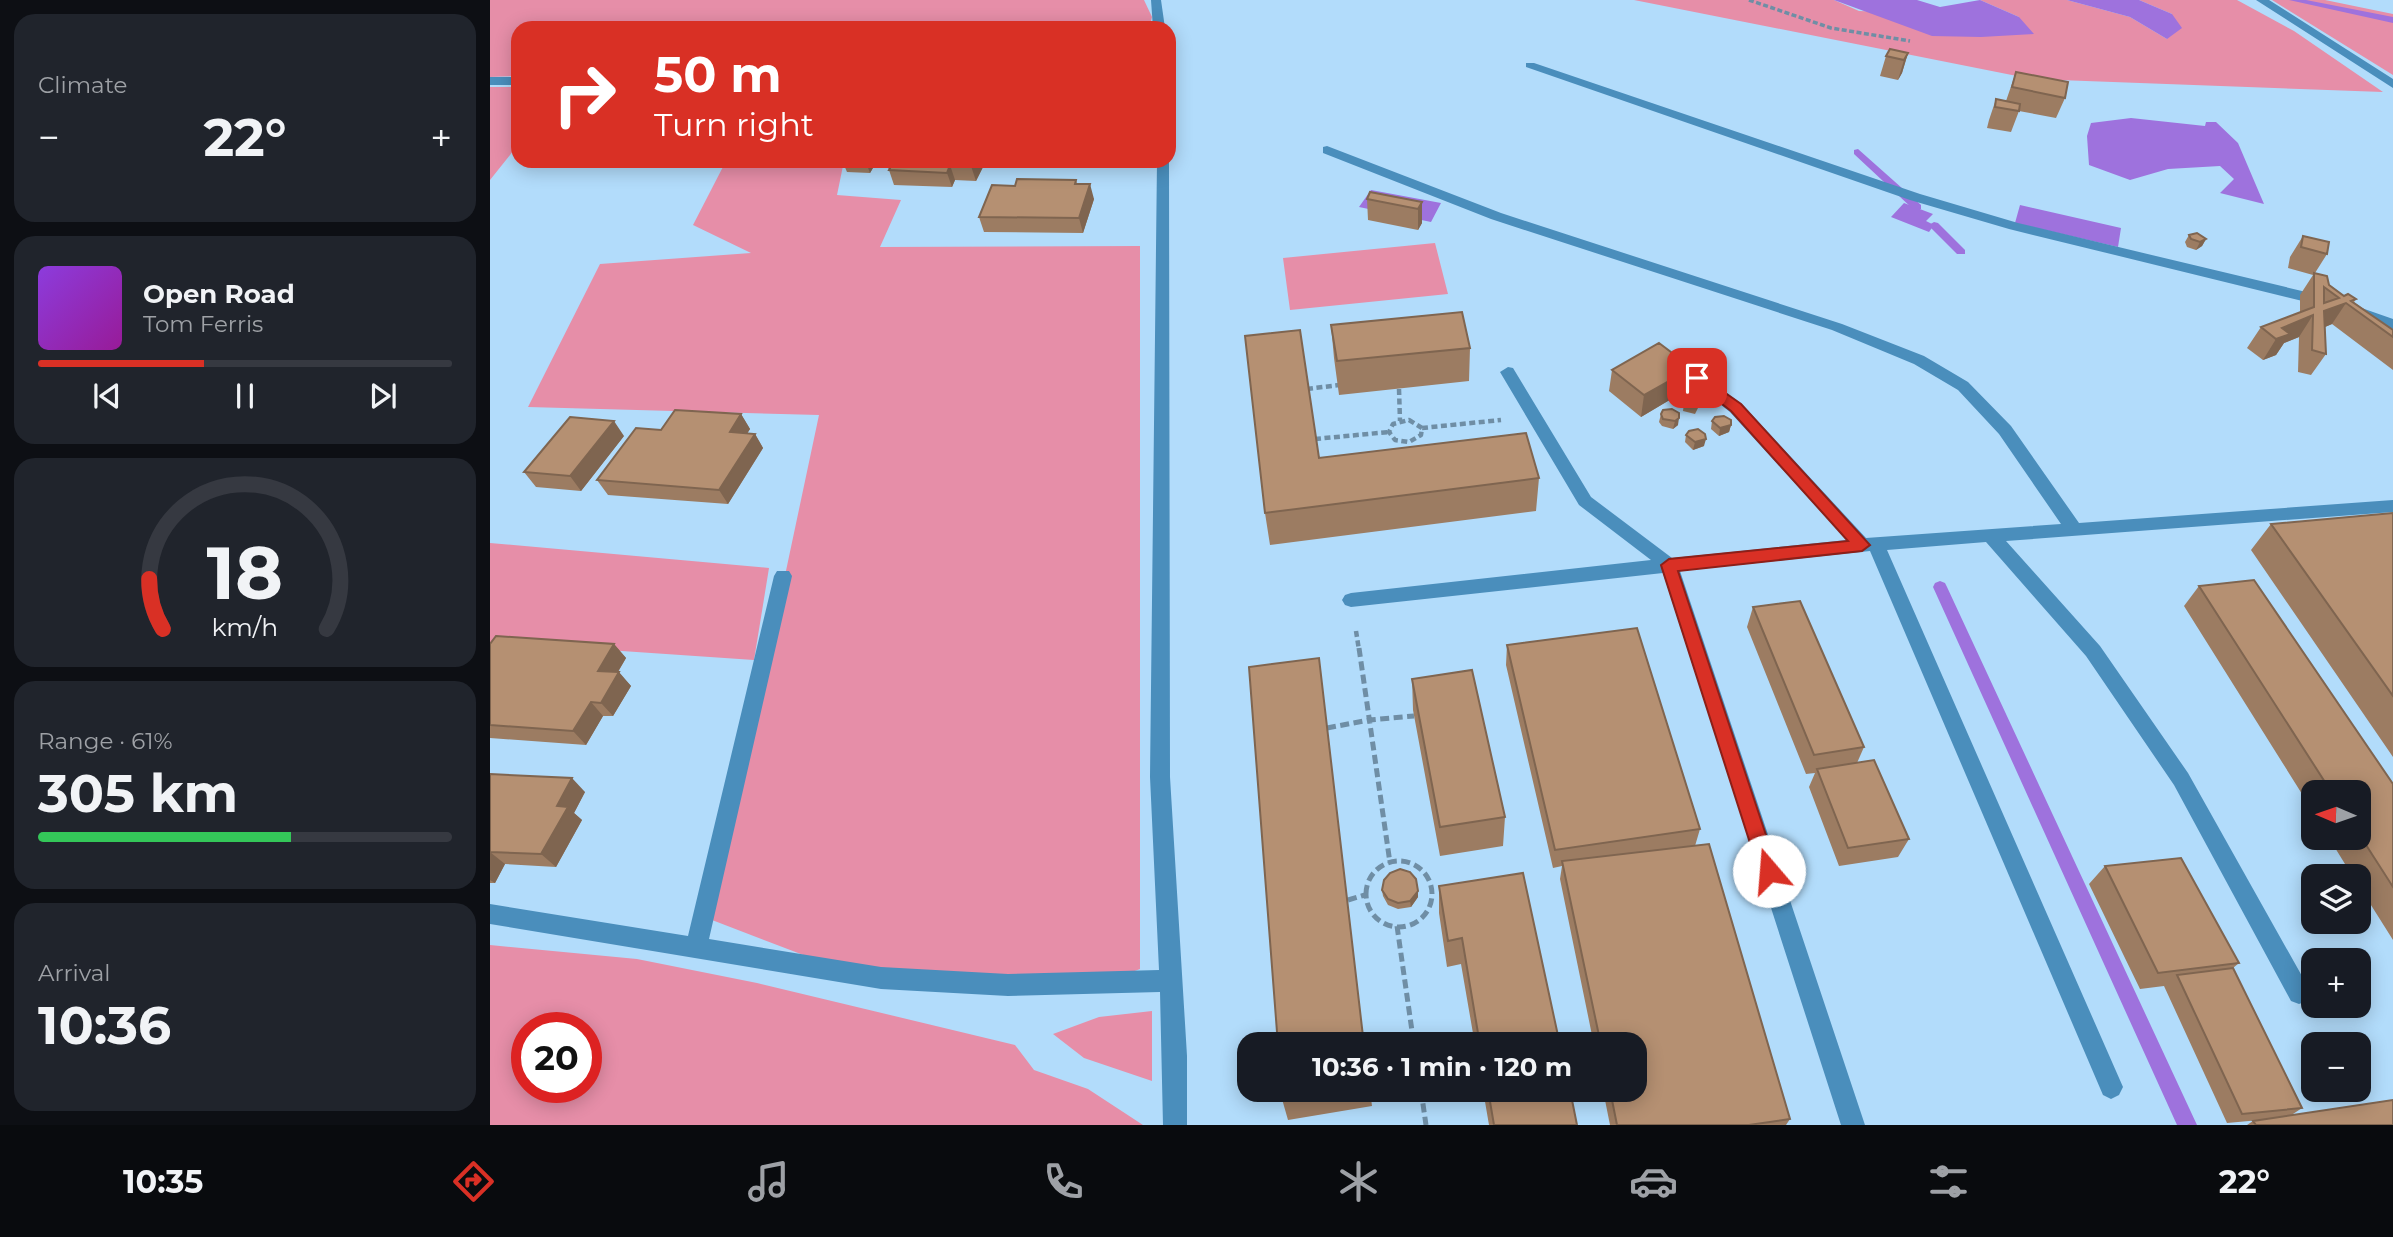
<!DOCTYPE html>
<meta charset="utf-8">
<style>
body{margin:0;font-family:Montserrat,sans-serif;background:#20242c;color:#f1f3f6;height:100vh;display:flex;flex-direction:column;font-size:26px;white-space:nowrap}
*{box-sizing:border-box;margin:0}
p{font-size:23px;color:#9ea1a6}
.icon{flex:none;width:38px;height:38px;fill:none;stroke:currentColor;stroke-width:2;stroke-linecap:round;stroke-linejoin:round}
.map{position:relative;flex:1;overflow:hidden}
.side{display:flex;flex-direction:column;gap:14px;padding:14px;background:#0d0f14;width:490px}
.side>*{flex:none}
.banner{position:absolute;left:21px;top:21px;width:665px;height:147px;border-radius:21px;box-shadow:0 4px 18px #0003;background:#d93025;color:#fff;overflow:hidden}
.needle{width:46px;rotate:272deg}
.buttons{position:absolute;left:1811px;top:780px;display:grid;gap:14px}
.buttons a{display:grid;place-items:center;width:70px;height:70px;border-radius:14px;background:#171b24;box-shadow:0 4px 18px #0003;font-size:35px}
.speed{position:absolute;left:21px;top:1012px;display:flex;gap:14px;font-size:35px;font-weight:700;text-align:center}
.speed>*{display:grid;place-content:center;width:91px;height:91px;border-radius:50%;background:#171b24;box-shadow:0 4px 18px #0003;line-height:1}
.speed .limit{border:10px solid #d22;background:#fff;color:#111}
.pin{position:absolute;display:grid;place-items:center;width:60px;height:60px;color:#fff;margin:-30px;border-radius:14px;box-shadow:0 4px 10px #0006}
.me{position:absolute;width:77px;margin:-38px;rotate:342deg;stroke-linejoin:round;filter:drop-shadow(0 0 5px #0008)}
.turn{display:flex;align-items:center;gap:24px;height:147px;padding:0 28px;font-size:32px}
.turn .icon{width:91px;height:91px;stroke-width:2.5}
.turn b{display:block;font-size:49px;line-height:60px}
.big{font-size:52px;font-weight:700;line-height:1.1}
.side .card{flex:1;display:flex;flex-direction:column;justify-content:center;gap:10px;min-width:0;padding:0 24px;border-radius:21px;background:#20242c}
.side .dial{align-items:center;gap:0}
.dial svg{height:182px;overflow:visible;fill:none;stroke:#363941;stroke-width:7;stroke-linecap:round;text-anchor:middle}
.dial text{fill:#f1f3f6;stroke:none}
.song{display:flex;align-items:center;gap:21px}
.cover{width:84px;height:84px;border-radius:10px;background:linear-gradient(135deg,hsl(270 70% 55%),hsl(300 70% 35%))}
.played{height:7px;border-radius:4px;background:linear-gradient(90deg,#d93025 40%,#363941 40%)}
.keys{display:flex;justify-content:space-around;direction:ltr}
.heat{display:flex;justify-content:space-between;align-items:center;font-size:38px;direction:ltr}
.charge{height:10px;border-radius:5px;background:linear-gradient(90deg,#34c759 61%,#363941 0)}
.trip{position:absolute;left:747px;top:1032px;width:410px;height:70px;border-radius:21px;background:#171b24;box-shadow:0 4px 18px #0003;font-weight:700;line-height:70px;text-align:center}
.dock{display:flex;height:112px;justify-content:space-around;align-items:center;background:#090b0e;color:#9ea1a6}
.dock .icon{width:49px;height:49px}
.dock .active{color:#d93025}
.dock b{font-size:32px;color:#f1f3f6}
main{display:flex;flex:1;min-height:0}
.map>svg:first-child{display:block}
</style>
<main>
<section class="side">
<div class="card"><p>Climate</p>
<div class="heat"><a>−</a><b class="big">22°</b><a>+</a></div>
</div>
<div class="card">
<div class="song"><i class="cover"></i><div><b>Open Road</b><p>Tom Ferris</p></div></div>
<div class="played"></div>
<div class="keys"><svg class="icon" aria-label="previous" viewBox="0 0 24 24"><path d="M18 5L8 12l10 7zM5 5v14"/></svg><svg class="icon" aria-label="pause" viewBox="0 0 24 24"><path d="M8 5v14M16 5v14"/></svg><svg class="icon" aria-label="next" viewBox="0 0 24 24"><path d="M6 5l10 7-10 7zM19 5v14"/></svg></div>
</div>
<div class="card dial"><svg viewBox="0 0 100 80">
<path d="M14 69A42 42 0 1 1 86 69"/>
<path d="M14 69A42 42 0 0 1 8 47" stroke="#d93025"/>
<text x="50" y="56" font-size="32" font-weight="700">18</text>
<text x="50" y="72" font-size="11">km/h</text>
</svg></div>
<div class="card"><p>Range · 61%</p><b class="big">305 km</b><div class="charge"></div></div>
<div class="card"><p>Arrival</p><b class="big">10:36</b></div>
</section>
<div class="map">
<svg width="1903" height="1125" viewBox="0 0 1903 1125">
<rect width="100%" height="100%" fill="#b2dcfb"/>
<path fill="#e68ea8" fill-rule="evenodd" d="M0 0H654L662 17 659 28H28V76L0 77Z
M1144 0H1344L1369 11 1529 17 1490 0H1577L1640 17 1677 39 1682 14 1649 0H1747L1804 31 1893 92 1542 79Z
M1782 0H1835L1903 14V75Z
M0 87H28V145L0 180Z
M236 161H354L347 195 411 200 390 247 650 246V969L591 991 337 964 222 920 329 415 38 407 110 264 261 253 203 225Z
M945 243 958 294 800 310 793 258Z
M0 543 279 568 264 660 0 642Z
M0 945 147 959 267 983 525 1045 544 1070 598 1089 653 1125H0ZM37 1027H96V1087H37Z
M662 1011V1081L594 1058 563 1034 609 1017Z"/>
<path fill="#9e72dd" d="M1344 0H1427L1450 7 1490 0 1529 17 1544 34 1491 37 1442 36Z
M1577 0H1649L1682 14 1692 28 1677 39 1640 17Z
M1641 118 1715 126 1716 122H1726L1748 143 1774 204 1730 193 1744 179 1730 166 1678 169 1640 180 1599 165 1597 136 1601 123Z
M881 190 951 203 941 222 869 207Z
M1414 203 1443 214 1436 221 1444 225 1439 232 1401 217Z
M1530 205 1631 228 1628 247 1525 223Z"/>
<g fill="none" stroke-linecap="round" stroke-linejoin="round">
<path fill="#9e72dd" fill-rule="evenodd" d="M1799 0H1816L1903 17V23Z
M1368 149 1431 205V209H1423L1364 154V150Z
M1444 222 1448 223 1475 250V254H1467L1440 227 1439 225Z
M1450 581 1455 583 1457 587 1707 1125H1687L1443 587 1445 583Z"/>
<path stroke="#6f8ea5" stroke-width="3.5" stroke-dasharray="5 2.5" stroke-linecap="butt" d="M1259 0 1341 28 1420 41"/>
<path stroke="#6f8ea5" stroke-width="4.5" stroke-dasharray="6 3.5" stroke-linecap="butt" d="M817 389 849 385
M909 389 910 421
M919 420 932 428 931 435 919 442 905 440 899 432 903 424Z
M932 428 1011 420
M825 439 899 432
M866 631 869 650"/>
<path stroke="#6f8ea5" stroke-width="5" stroke-dasharray="9 4.5" stroke-linecap="butt" d="M869 648 900 863
M837 728 879 720 924 716
M876 894a33 33 0 1 1 66 0a33 33 0 1 1-66 0Z
M858 900 875 895
M907 926 924 1045
M931 1090 936 1125"/>
<path fill="#4a8ebc" fill-rule="evenodd" d="M1766 0H1779L1903 79V88Z
M1036 63H1044L1430 194 1528 223 1833 296 1840 301 1833 306 1519 229 1420 200 1036 67Z
M837 146 1011 213 1352 324 1434 356 1478 382 1521 426 1589 523 1903 500V512L1516 541 1610 646 1698 773 1817 985 1820 993 1817 1001 1809 1004 1801 1001 1684 785 1596 656 1496 542 1397 550 1633 1087 1629 1095 1621 1099 1613 1095 1380 551 1190 571 1375 1125H1351L1173 573 861 607 855 605 852 600 855 595 861 593 1161 560 1089 505 1010 372 1018 367 1023 368 1101 497 1182 558 1357 540 1240 412 1183 367 1180 363 1188 358 1252 404 1376 538 1571 524 1509 434 1468 390 1424 364 1342 330 1001 219 833 153V147Z
M1863 305 1903 319V329L1858 313 1856 310Z"/>
<path fill="#4a8ebc" fill-rule="evenodd" d="M661 0H671L675 28H663Z
M0 77H28V85H0Z
M679 160 680 777 697 1056V1125H673L670 992 518 996 391 989 0 924V904L198 936 284 576 287 571H299L302 576 219 939 391 967 518 974 669 970 660 777 667 161Z"/>
</g>
<path fill="#9c7c62" d="M1418 53 1412 73 1408 80 1390 76 1396 56Z
M1526 72 1575 98 1566 118 1529 111 1521 132 1497 128 1499 120 1506 99 1516 101Z
M357 161H387L380 173 357 172 354 165Z
M396 161H496L486 181 465 180 462 187 404 185Z
M586 180 587 184 604 199 593 233 494 232 489 217 525 186Z
M877 199 932 202V223L928 230 878 220Z
M1699 235 1716 239 1712 246 1706 250 1697 247 1695 242Z
M1813 236 1837 254 1825 273 1854 296 1866 299 1864 302 1903 330V370L1842 324 1835 327 1836 354 1821 375 1808 372 1809 337 1794 343 1786 355 1773 360 1757 348 1771 327 1810 312V295L1823 275 1798 268 1800 257Z
M841 325 980 348 979 381 849 395 844 358Z
M1202 368 1198 389 1151 417 1119 391 1122 370Z
M1195 396 1209 406 1205 414 1193 411Z
M1182 409 1188 425 1183 429 1172 426 1169 422 1171 414Z
M251 414 260 429 257 433 265 434 273 448 238 504 118 495 107 480 171 430Z
M1222 421 1241 425 1239 432 1229 436 1221 429Z
M1196 435 1214 446 1203 450 1195 442Z
M134 436 91 491 46 487 34 472Z
M829 458 1049 478 1046 511 780 545 775 513Z
M1903 513V757L1761 550 1781 524Z
M1709 586 1903 784V940L1869 886V877H1863L1839 838H1869V793H1824V813L1694 606Z
M1263 607 1374 747 1367 763 1419 839 1408 857 1349 866 1319 787 1325 773 1316 774 1257 627Z
M0 644H124L136 658 128 672 141 686 123 716H113L96 745 0 738Z
M1017 645 1210 829 1205 846 1300 1119 1296 1125H1120L1113 1090H1144V1045H1104L1070 879 1072 866 1063 868 1016 665Z
M922 679 1015 817 1013 846 950 856 923 710Z
M0 774 95 792 84 813 92 820 66 867 15 864 5 883H0Z
M1615 866 1749 963 1743 968 1812 1108 1800 1116 1903 1125H1757L1763 1121 1770 1120 1737 1123 1674 986 1650 989 1599 884Z
M949 886 1070 1045H985L971 964 957 967 949 913Z
M892 890 928 897 921 907 908 909 898 905 893 896Z
M791 1090H880L882 1106 798 1120 792 1099Z
M993 1090H1080L1087 1125H999Z"/>
<path fill="#7f6550" d="M1418 53 1412 73 1408 80 1414 60Z
M380 161H387L380 173 377 165Z
M483 161H496L486 181 481 166Z
M460 165 465 180 462 187 457 173Z
M600 184 604 199 593 233 589 218Z
M932 202V223L928 230V209Z
M1716 239 1712 246 1706 250 1710 242Z
M1856 303 1842 324 1823 332 1834 311Z
M1823 315 1809 337 1794 343 1786 355 1773 360 1786 339 1792 328Z
M1202 368 1198 389 1151 417 1154 395Z
M251 414 260 429 249 447 240 432Z
M1189 418 1188 425 1183 429 1185 421Z
M124 421 134 436 91 491 80 476Z
M1241 425 1239 432 1229 436 1230 428Z
M265 434 273 448 238 504 229 490Z
M1216 439 1214 446 1203 450 1205 442Z
M124 644 136 658 120 685 108 671Z
M129 672 141 686 123 716 111 703Z
M101 702 113 716 96 745 83 731Z
M82 778 95 792 84 813 92 820 66 867 51 854 67 806Z
M0 852 15 864 5 883 0 880Z
M928 891V897L921 907 920 901Z"/>
<path fill="#b59072" stroke="#7f6550" stroke-width="2" fill-rule="evenodd" d="M1400 49 1418 53 1414 60 1396 56Z
M1526 72 1578 82 1575 98 1522 87Z
M1506 99 1530 104 1529 111 1505 107Z
M357 161H380L377 165H354Z
M396 161H483L481 166 460 165 457 173 399 170 404 161Z
M527 179 586 180 585 184H600L589 218 489 217 502 185 525 186Z
M880 192 932 202 928 209 877 199Z
M1707 233 1716 239 1710 242 1701 239 1699 235Z
M1813 236 1839 242 1837 254 1811 247Z
M1824 273 1837 276 1839 285 1854 296 1858 294 1866 299 1861 301 1903 330V337L1856 303 1834 311 1836 354 1822 350 1823 315 1792 328 1800 334 1786 339 1771 327 1824 307ZM1834 287 1849 298 1834 303Z
M972 312 980 348 847 361 841 325Z
M810 330 829 458 1036 433 1049 478 775 513 755 336Z
M1169 343 1202 368 1154 395 1122 370Z
M1203 394 1211 398 1207 406 1195 403V396Z
M1182 409 1189 413V418L1185 421 1173 419 1171 414 1173 410Z
M185 410 251 414 240 432 265 434 229 490 107 480 146 428 171 430Z
M1234 416 1241 420V425L1230 428 1222 421 1225 417Z
M80 417 124 421 80 476 34 472Z
M1208 429 1215 434 1216 439 1205 442 1196 435 1199 431Z
M1903 513V696L1781 524Z
M1764 580 1903 784V887L1869 834V793H1842L1709 586Z
M1310 601 1374 747 1324 755 1263 607Z
M1147 628 1210 829 1065 850 1017 645Z
M6 636 124 644 108 671 129 672 111 703 101 702 83 731 0 725V644Z
M829 658 874 1045H788L759 667Z
M982 670 1015 817 950 827 922 679Z
M1384 760 1419 839 1358 848 1327 769Z
M0 774 82 778 67 806 78 807 51 854 0 852Z
M1219 844 1300 1119 1259 1125H1127L1120 1090H1144V1045H1111L1072 861Z
M1691 858 1749 963 1668 973 1615 866Z
M910 869 920 872 926 879 928 891 920 901 908 903 898 899 892 890 894 880 900 873Z
M1033 873 1070 1045H990L972 938 958 941 949 886Z
M1743 968 1812 1108 1752 1114 1687 975Z
M791 1090H843L792 1099Z
M998 1090H1080L1087 1125H1004Z
M1903 1100V1125H1766L1763 1121Z"/>
<path fill="#d93025" stroke="#8d1f18" stroke-width="2" d="M1207 373 1251 404 1380 545 1372 551 1188 571 1288 871 1286 877 1279 879 1272 877 1269 871 1171 565 1179 559 1358 541 1241 411 1202 381V375Z"/>
</svg>
<div class="buttons">
<a><svg class="needle" viewBox="-14 -14 28 28"><path d="M0-13l5 13h-10z" fill="#e53935"/><path d="M0 13l5-13h-10z" fill="#9ea1a6"/></svg></a>
<a><svg class="icon" aria-label="layers" viewBox="0 0 24 24"><path d="M12 4l9 5-9 5-9-5zM3 14l9 5 9-5"/></svg></a>
<a>+</a>
<a>−</a>
</div>
<div class="speed"><div class="limit">20</div></div>
<div class="pin" style="left:1207px;top:378px;background:#d93025"><svg class="icon" aria-label="arrive" viewBox="0 0 24 24"><path d="M6 21V4h12l-3 4 3 4H6"/></svg></div>
<svg class="me" style="left:1279px;top:871px" viewBox="-20 -20 40 40"><circle r="19" fill="#fff"/><path d="M0-13L10 11 0 6-10 11z" fill="#d93025"/></svg>
<div class="trip">10:36 · 1 min · 120 m</div>
<div class="banner">
<div class="turn"><svg class="icon" aria-label="right" viewBox="0 0 24 24"><path d="M7 20v-9h11M14 6l5 5-5 5"/></svg><div><b>50 m</b>Turn right</div></div>
</div>
</div>
</main>
<nav class="dock">
<b>10:35</b>
<svg class="icon active" aria-label="directions" viewBox="0 0 24 24"><path d="M12 3l9 9-9 9-9-9zM9 14v-3h6M13 9l2 2-2 2"/></svg>
<svg class="icon" aria-label="music" viewBox="0 0 24 24"><path d="M9 18V5l10-2v13"/><circle cx="6" cy="18" r="3"/><circle cx="16" cy="16" r="3"/></svg>
<svg class="icon" aria-label="phone" viewBox="0 0 24 24"><path d="M5 4h4l2 5-3 2q2 4 5 5l2-3 5 2v4C11 20 4 13 5 4z"/></svg>
<svg class="icon" aria-label="climate" viewBox="0 0 24 24"><path d="M12 3v18M4 7l16 10M4 17L20 7"/></svg>
<svg class="icon" aria-label="car" viewBox="0 0 24 24"><path d="M5 17H2v-5l4-1 3-4h7l3 4 3 1v5h-3M9 17h6M6 11h13"/><circle cx="7" cy="17" r="2"/><circle cx="17" cy="17" r="2"/></svg>
<svg class="icon" aria-label="filters" viewBox="0 0 24 24"><path d="M4 7h16M4 17h16"/><circle cx="9" cy="7" r="2"/><circle cx="15" cy="17" r="2"/></svg>
<b>22°</b>
</nav>
